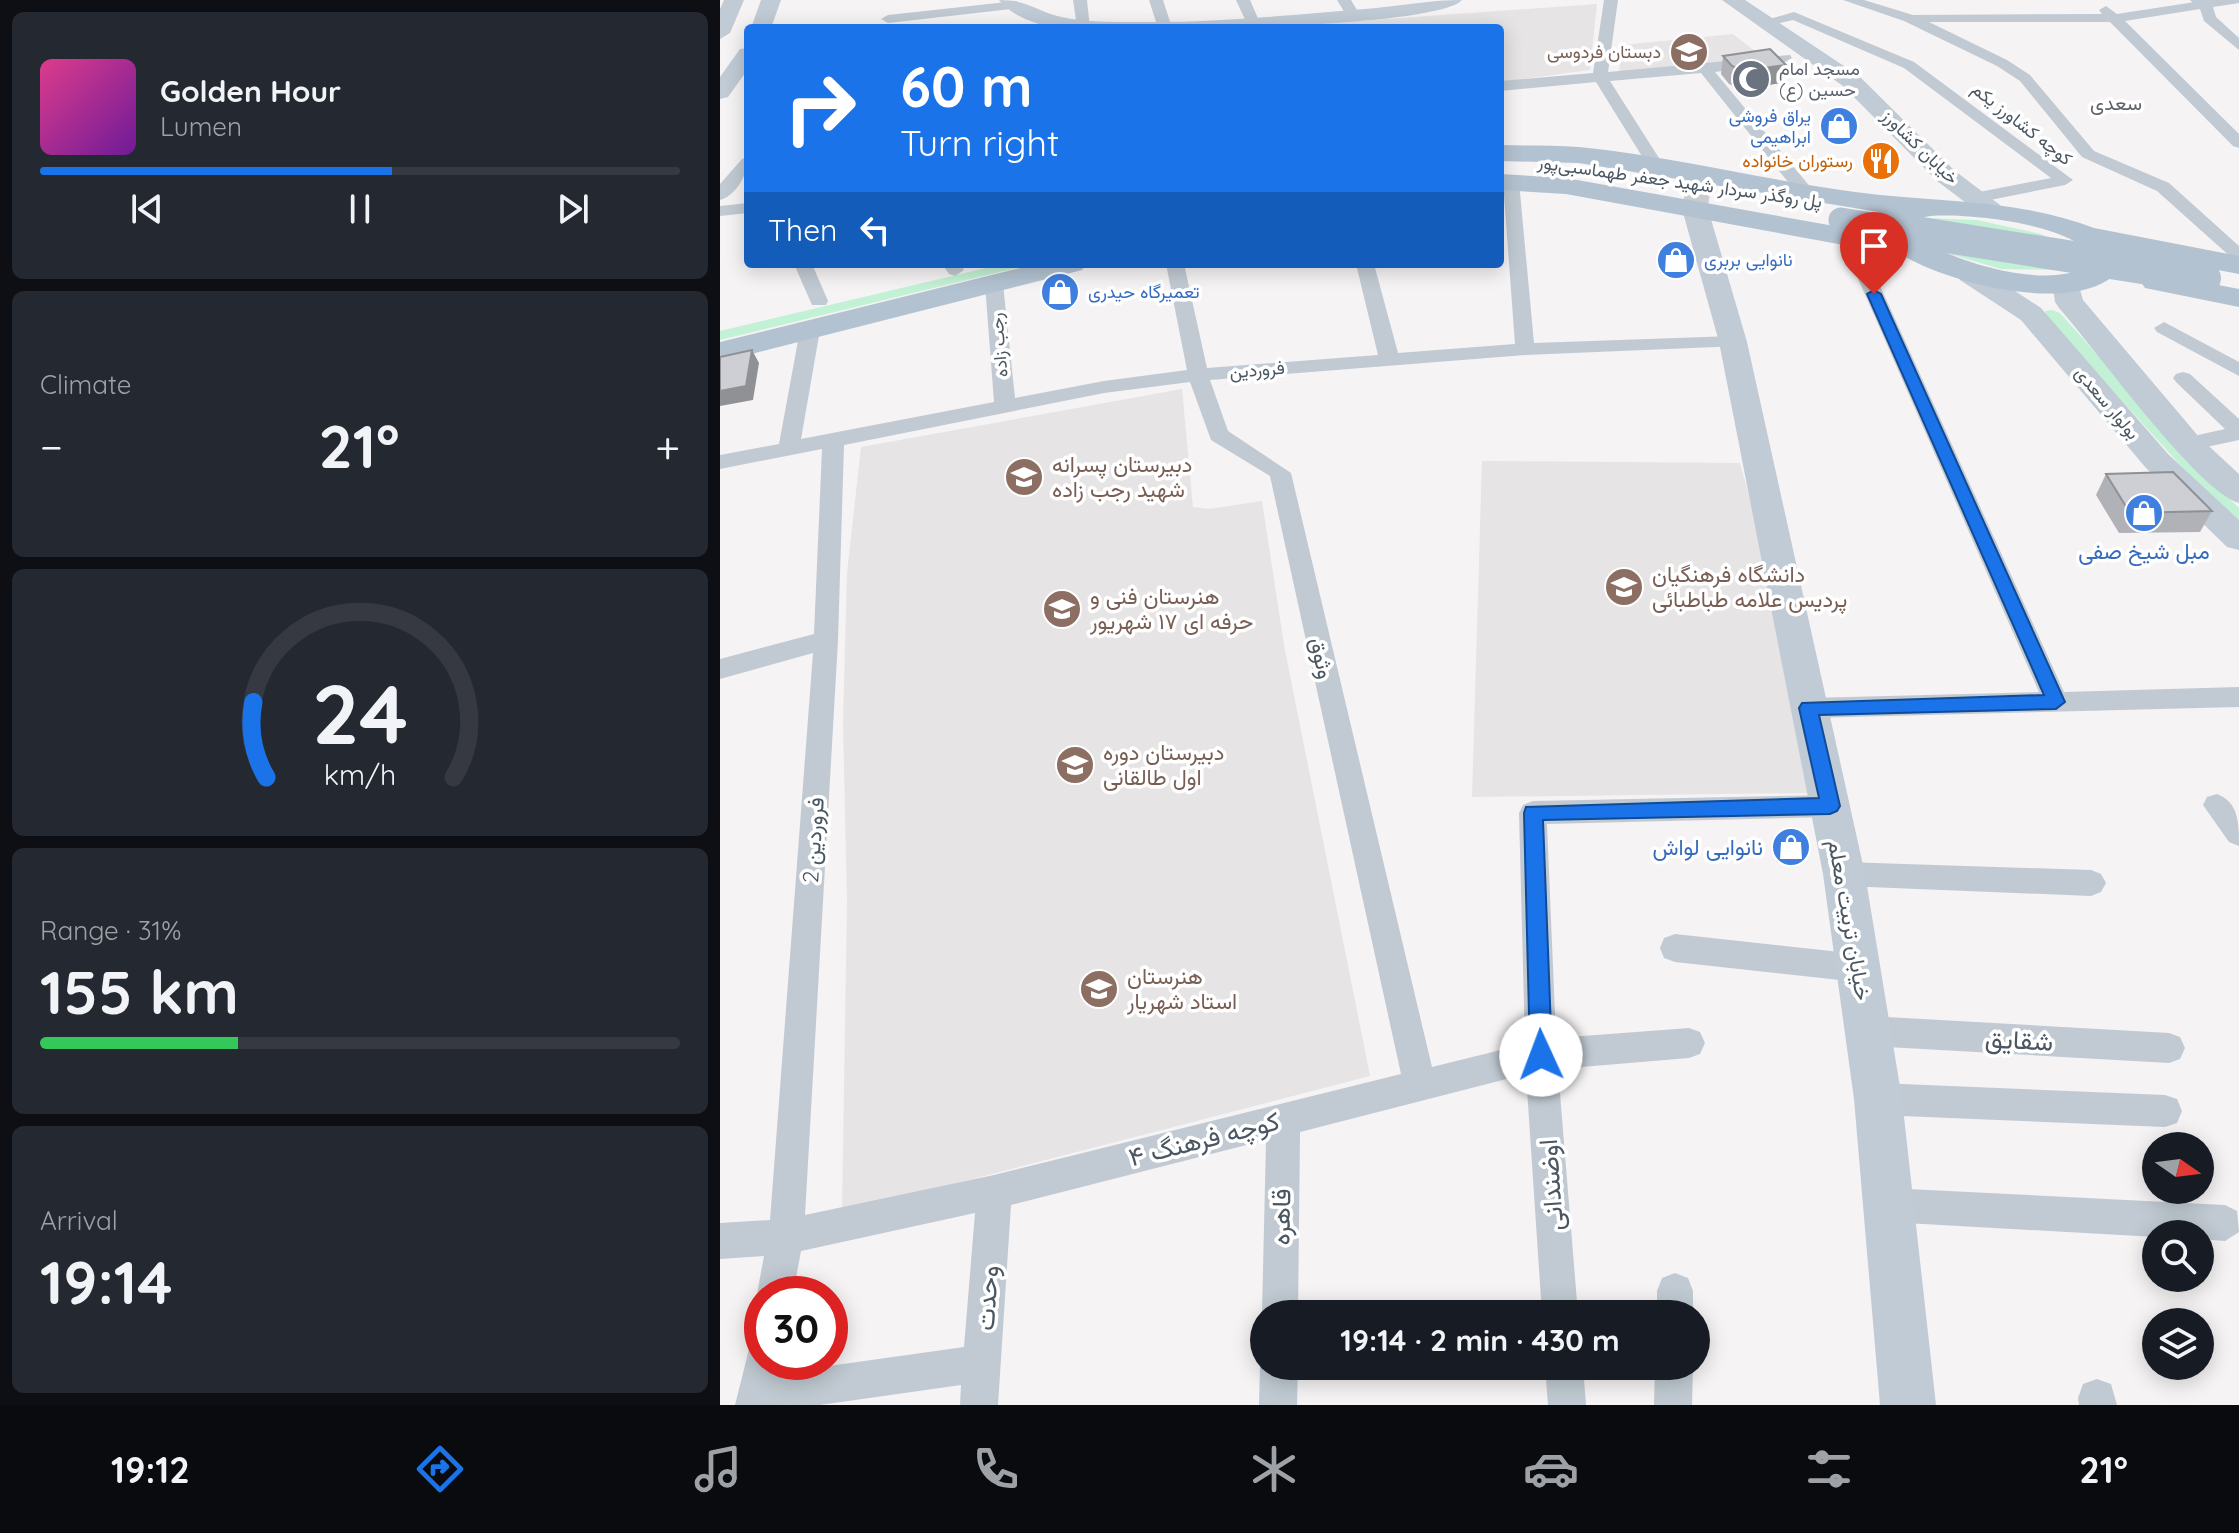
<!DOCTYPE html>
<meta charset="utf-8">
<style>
body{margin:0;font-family:Quicksand,Vazirmatn,sans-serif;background:#242831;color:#f1f3f6;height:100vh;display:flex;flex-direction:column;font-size:30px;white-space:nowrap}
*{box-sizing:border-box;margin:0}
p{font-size:26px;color:#9ea1a6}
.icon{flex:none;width:44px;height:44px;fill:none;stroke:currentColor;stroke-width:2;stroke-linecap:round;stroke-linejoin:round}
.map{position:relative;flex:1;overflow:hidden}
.panel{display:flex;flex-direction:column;gap:12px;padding:12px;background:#0d0f14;width:720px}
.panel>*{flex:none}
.top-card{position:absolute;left:24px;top:24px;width:760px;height:244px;border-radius:8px;box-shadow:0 4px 20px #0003;background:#1a73e8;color:#fff;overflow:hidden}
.needle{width:52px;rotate:104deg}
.buttons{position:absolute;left:1422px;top:1132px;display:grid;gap:16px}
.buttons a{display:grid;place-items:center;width:72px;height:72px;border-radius:50%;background:#171b24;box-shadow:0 4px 20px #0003;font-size:40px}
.speed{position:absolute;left:24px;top:1276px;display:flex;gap:16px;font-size:40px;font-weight:700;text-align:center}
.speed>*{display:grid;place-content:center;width:104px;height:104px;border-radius:50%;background:#171b24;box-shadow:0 4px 20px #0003;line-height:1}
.speed .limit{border:12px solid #d22;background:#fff;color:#111}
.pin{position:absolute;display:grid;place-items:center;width:68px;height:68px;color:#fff;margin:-82px -34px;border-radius:50% 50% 50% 0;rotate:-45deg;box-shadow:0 0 8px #0007}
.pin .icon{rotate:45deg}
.me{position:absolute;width:88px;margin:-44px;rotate:358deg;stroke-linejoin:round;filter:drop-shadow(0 0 6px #0008)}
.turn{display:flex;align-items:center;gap:28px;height:168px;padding:0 24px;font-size:36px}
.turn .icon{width:104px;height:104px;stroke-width:2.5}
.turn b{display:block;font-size:56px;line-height:68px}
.then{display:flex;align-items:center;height:76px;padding:0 24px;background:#0003;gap:16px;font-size:30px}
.big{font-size:60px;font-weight:700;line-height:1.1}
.panel .card{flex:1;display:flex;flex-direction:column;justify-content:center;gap:12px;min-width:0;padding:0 28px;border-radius:12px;background:#242831}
.panel .dial{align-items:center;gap:0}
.dial svg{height:208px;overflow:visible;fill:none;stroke:#363941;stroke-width:7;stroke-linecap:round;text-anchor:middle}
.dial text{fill:#f1f3f6;stroke:none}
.song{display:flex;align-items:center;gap:24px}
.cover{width:96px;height:96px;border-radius:12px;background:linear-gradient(135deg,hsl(330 70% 55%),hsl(280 70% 35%))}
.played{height:8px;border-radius:4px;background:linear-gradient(90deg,#1a73e8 55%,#363941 55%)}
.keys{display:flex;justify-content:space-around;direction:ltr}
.heat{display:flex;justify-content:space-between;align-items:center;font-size:44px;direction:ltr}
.charge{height:12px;border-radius:6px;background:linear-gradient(90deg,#34c759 31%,#363941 0)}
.trip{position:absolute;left:530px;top:1300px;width:460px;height:80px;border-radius:40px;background:#171b24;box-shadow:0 4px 20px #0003;font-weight:700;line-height:80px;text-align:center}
.menu{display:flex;height:128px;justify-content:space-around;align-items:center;background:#090b0e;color:#9ea1a6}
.menu .icon{width:56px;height:56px}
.menu .on{color:#1a73e8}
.menu b{font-size:36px;color:#f1f3f6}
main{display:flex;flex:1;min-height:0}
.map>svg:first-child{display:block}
</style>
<main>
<section class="panel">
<div class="card">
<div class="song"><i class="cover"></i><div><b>Golden Hour</b><p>Lumen</p></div></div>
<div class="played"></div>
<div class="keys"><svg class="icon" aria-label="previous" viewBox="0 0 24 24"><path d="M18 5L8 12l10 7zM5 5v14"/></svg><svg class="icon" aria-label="pause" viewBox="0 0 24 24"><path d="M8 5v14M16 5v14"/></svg><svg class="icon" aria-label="next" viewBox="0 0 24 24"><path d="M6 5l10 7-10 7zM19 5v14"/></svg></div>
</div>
<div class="card"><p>Climate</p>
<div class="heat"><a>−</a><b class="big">21°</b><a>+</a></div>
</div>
<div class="card dial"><svg viewBox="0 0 100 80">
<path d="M14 69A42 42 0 1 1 86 69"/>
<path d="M14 69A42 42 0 0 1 9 40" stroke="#1a73e8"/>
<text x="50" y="56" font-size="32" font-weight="700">24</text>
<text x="50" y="72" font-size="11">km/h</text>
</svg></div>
<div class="card"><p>Range · 31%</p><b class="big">155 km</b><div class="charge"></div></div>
<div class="card"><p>Arrival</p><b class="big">19:14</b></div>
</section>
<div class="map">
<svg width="1519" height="1405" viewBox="0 0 1519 1405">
<rect width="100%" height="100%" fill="#f5f3f3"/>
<path fill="#e6e4e5" d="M877 4 870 70 780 82V28H541Z
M1013 34 1045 59 899 73 902 45Z
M462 389 473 507 489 509 542 501 564 645 650 1076 122 1213 127 902 123 723 127 573 141 447Z
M762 461 1020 463 1041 539 1091 793 752 797Z"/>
<path fill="#c3f1d5" d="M1206 218 1257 220 1321 234 1329 238 1338 270 1281 269 1223 252Z
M283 264H312L0 340V331Z
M1332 310 1340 313 1482 472 1519 508V524L1471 477 1327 318 1325 311Z"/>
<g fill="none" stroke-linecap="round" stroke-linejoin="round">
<path stroke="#caccce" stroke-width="25" stroke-dasharray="25 12" stroke-linecap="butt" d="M975 209 980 174"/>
<path fill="#c1cad2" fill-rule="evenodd" d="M353 0H367L370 28 357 27Z
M429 0H443L452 28H438Z
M516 0H530L540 23 538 26H528Z
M617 0H631L640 15 638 18H628Z
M884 0H898L888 72 1070 55 1072 58 1065 62 995 72 1092 189 1094 193 1092 197H1080L981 73 890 81 944 166 936 171 928 166 876 82 780 91V81L873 73Z
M1123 0H1144L1193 15 1382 14 1379 10 1386 6 1397 14 1488 0H1519V3L1493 7 1496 17 1519 38V50L1484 21 1480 9 1405 21 1519 134V148L1513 146 1390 22H1209L1287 60 1310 75 1374 151 1449 183 1519 246V260L1513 259 1437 191 1362 157 1300 81 1277 66 1184 21Z
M296 1 303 5 301 8 168 23 161 19 168 15Z
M1074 12 1194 62 1353 180 1345 185 1255 203 1249 202 1246 198 1249 194 1331 178 1184 68 1073 20 1047 26 1040 22Z
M28 157C28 174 17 195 0 200V184L22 159Z
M791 177 799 182 814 343 1013 336 1020 338 1023 342 1020 346 805 355 490 380 508 431 571 473 712 1067 805 1044 799 813 803 805 813 801 1110 795 1120 798 1124 806 1120 814 1110 817 827 824 836 1038 969 1028 980 1032 985 1043 980 1054 969 1058 838 1069 858 1314H822L806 1074 580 1132 578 1314H544V1320L542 1314 546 1140 291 1205 278 1405H240L241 1385 100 1405H15L29 1349 42 1343V1362H61L59 1373 244 1347 255 1213 81 1251 73 1294H42V1307L37 1294 44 1256 0 1259V1223L50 1220 93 653 0 679V659L94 634 102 449 0 469V455L59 444 80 330 90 324 100 330 81 439 274 402 265 284 274 278 283 284 295 398 384 381 467 370 446 264H464L487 368 658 355 636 264H654L678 353 795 344 783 182ZM470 382 491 440 550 476 681 1074 274 1175 85 1215 118 640 124 445 384 393Z
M28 203V213L0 216V206Z
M1128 230 1137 235 1344 692 1519 687V707L1089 718 1080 715 1076 708 1080 701 1089 698 1319 692 1119 235Z
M74 264H92L108 301 106 305H92Z
M222 264H240L244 270 235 276 229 274Z
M1444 322 1519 362V376L1437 332 1434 328Z
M1463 372 1470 374 1519 419V440L1468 451 1460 449 1457 444 1460 439 1505 429 1456 382 1453 378 1456 374Z
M1497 794C1519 802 1519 824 1519 846L1509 842 1483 805 1487 797Z
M1124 862 1371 870 1381 874 1386 883 1381 892 1371 896 1124 886 1114 883 1109 874 1114 865Z
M955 934 1138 954 1149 958 1153 968 1149 978 1138 982 955 962 944 958 940 948 944 938Z
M1149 1016 1449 1033 1460 1037 1465 1048 1460 1059 1449 1063 1149 1046 1138 1042 1133 1031 1138 1020Z
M1158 1083 1445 1095 1457 1099 1462 1111 1457 1123 1445 1127 1158 1115 1146 1110 1141 1099 1146 1088Z
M1168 1188 1505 1205 1517 1211 1519 1232 1505 1241 1480 1239V1234H1436V1237L1168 1222 1156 1217 1151 1205 1156 1193Z
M955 1273 968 1278 973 1291V1314H937V1291L942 1278Z
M544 1357V1366H578L577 1405H539L540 1366Z
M825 1366H863L866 1405H828Z
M935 1366H973L972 1405H934Z
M1377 1379 1391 1384 1397 1405H1359L1358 1398 1363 1384Z"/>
<path fill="#c1cbd6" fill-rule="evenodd" d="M4 0H24L10 33 0 39V9Z
M41 0H61L51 28H31Z
M279 0C306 0 313 9 337 16 364 23 395 22 423 22 501 23 579 14 656 8 685 5 713 0 742 0 717 29 391 33 338 28 319 26 291 16 279 0Z
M1002 0H1025L1139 76 1235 171 1280 205 1284 210 1280 215H1262L1217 181 1123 86Z
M1470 0H1492L1496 5 1486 11 1479 9Z
M28 48V69L8 97 0 99V77L20 49Z
M975 201 984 204 988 209 1027 342 1145 874 1182 1099 1216 1405H1160L1134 1099 1103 874 999 342 962 209 966 204Z
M1250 266 1260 268 1321 308 1448 454 1519 520V550L1507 547 1426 468 1301 320 1240 280 1237 274 1240 268Z
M1346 274 1356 276 1363 300 1479 437 1519 474V503C1477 491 1374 347 1339 308L1335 302 1332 282 1336 276Z"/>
<path fill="#b3c2d1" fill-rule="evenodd" d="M780 145C806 146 833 145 859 147 951 156 1043 180 1135 192 1216 203 1296 198 1374 228L1519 256V274L1399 251 1405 261C1400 267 1395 276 1388 280 1340 311 1230 283 1184 256L846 194 780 190V174L846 178 1159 234V223L1165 213 859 163 780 161ZM1211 216C1248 213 1357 224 1375 260 1339 297 1220 260 1186 229L1192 219Z
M316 264H367L362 270 0 362V342Z
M1436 273 1519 289V307L1425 288 1421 282 1425 276Z"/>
<path stroke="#b3c2d1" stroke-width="25" d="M1121 220 1177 229"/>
<path stroke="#b3c2d1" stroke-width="32" d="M1164 227 1485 278"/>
</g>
<path fill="#b0b2b7" d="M1003 56 1062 83 1020 89 1009 84 1001 74Z
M1386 474 1492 511 1480 532 1399 533 1376 495Z"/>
<path fill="#909195" d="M1066 65 1062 83 1020 89 1023 71Z
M32 350 39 363 33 400 0 406V391Z"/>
<path fill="#cdcfd5" stroke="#909195" stroke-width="2" d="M1050 49 1066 65 1023 71 1012 66 1003 56Z
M32 350 26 386 0 391V357Z
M1453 472 1492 511 1410 513 1386 474Z"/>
<path fill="#1a73e8" stroke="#114b97" stroke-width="2" d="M1154 290 1161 294 1345 702 1336 709 1099 715 1120 806 1117 811 1110 814 823 820 832 1055 829 1063 821 1066 813 1063 810 1055 804 813 806 807 1099 798 1079 708 1082 703 1324 695 1147 294Z"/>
<defs>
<symbol id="school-disc" viewBox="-11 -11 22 22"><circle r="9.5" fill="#8d6e63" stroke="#fff"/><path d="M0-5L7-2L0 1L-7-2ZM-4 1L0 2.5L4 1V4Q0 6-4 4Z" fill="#fff"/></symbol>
<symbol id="mosque-disc" viewBox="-11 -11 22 22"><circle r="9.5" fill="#6b7280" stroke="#fff"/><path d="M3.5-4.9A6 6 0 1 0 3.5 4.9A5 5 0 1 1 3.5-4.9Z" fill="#fff"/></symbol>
<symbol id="shop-disc" viewBox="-11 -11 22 22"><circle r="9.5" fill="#3f7fe0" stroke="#fff"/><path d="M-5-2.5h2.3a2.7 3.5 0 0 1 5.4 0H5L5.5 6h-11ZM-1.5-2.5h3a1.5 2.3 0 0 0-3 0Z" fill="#fff"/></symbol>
<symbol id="restaurant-disc" viewBox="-11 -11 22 22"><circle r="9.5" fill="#e8710a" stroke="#fff"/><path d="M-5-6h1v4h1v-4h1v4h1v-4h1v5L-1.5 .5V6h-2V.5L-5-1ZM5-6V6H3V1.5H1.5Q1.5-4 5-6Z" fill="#fff"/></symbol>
<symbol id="university-disc" viewBox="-11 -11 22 22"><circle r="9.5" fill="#8d6e63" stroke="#fff"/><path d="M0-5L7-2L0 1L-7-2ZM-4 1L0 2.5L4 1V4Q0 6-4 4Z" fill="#fff"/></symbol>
</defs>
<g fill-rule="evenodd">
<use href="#school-disc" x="947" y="30" width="44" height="44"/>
<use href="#mosque-disc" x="1009" y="57" width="44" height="44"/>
<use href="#shop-disc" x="1097" y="104" width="44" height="44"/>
<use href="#restaurant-disc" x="1139" y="139" width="44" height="44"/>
<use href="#shop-disc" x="934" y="238" width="44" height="44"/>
<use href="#shop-disc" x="318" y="270" width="44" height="44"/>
<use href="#school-disc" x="282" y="455" width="44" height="44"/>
<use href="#shop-disc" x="1402" y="491" width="44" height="44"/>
<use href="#university-disc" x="882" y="565" width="44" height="44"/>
<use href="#school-disc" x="320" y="587" width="44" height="44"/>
<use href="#school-disc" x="333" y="743" width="44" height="44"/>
<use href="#shop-disc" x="1049" y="825" width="44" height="44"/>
<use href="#school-disc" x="357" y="967" width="44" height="44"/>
</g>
<g text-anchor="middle" stroke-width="7" stroke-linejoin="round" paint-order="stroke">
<g font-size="18" fill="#785e54" stroke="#fff" text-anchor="end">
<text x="941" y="58">دبستان فردوسی</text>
</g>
<g font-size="18" fill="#5b616d" stroke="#fff" text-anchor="start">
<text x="1059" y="75">مسجد امام<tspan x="1059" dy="21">حسین (ع)</tspan></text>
</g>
<g font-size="18" fill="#366cbe" stroke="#fff" text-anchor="start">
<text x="1091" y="122" text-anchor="end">یراق فروشی<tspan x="1091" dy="21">ابراهیمی</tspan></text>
<text x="984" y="266">نانوایی بربری</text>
<text x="368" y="298">تعمیرگاه حیدری</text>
</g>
<g font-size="18" fill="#4a5661" stroke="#fff">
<text transform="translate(1302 124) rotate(38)" y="6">کوچه کشاورز یکم</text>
<text transform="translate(1200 147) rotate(44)" y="6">خیابان کشاورز</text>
<text transform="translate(960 182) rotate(8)" y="6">پل روگذر سردار شهید جعفر طهماسبی‌پور</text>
<text transform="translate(279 345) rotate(-95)" y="6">رجب زاده</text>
<text transform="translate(537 370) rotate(-5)" y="6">فروردین</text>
<text transform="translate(1387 403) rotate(50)" y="6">بولوار سعدی</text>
</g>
<g font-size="18" fill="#c56008" stroke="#fff" text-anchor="end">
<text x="1133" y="167">رستوران خانواده</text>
</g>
<g font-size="20" fill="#5f6368" stroke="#fff">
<text x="1396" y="110">سعدی</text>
</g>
<g font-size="22" fill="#785e54" stroke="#fff" text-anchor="start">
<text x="332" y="472">دبیرستان پسرانه<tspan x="332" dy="25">شهید رجب زاده</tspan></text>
<text x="932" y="582">دانشگاه فرهنگیان<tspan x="932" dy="25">پردیس علامه طباطبائی</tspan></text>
<text x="370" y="604">هنرستان فنی و<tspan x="370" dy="25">حرفه ای ۱۷ شهریور</tspan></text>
<text x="383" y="760">دبیرستان دوره<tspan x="383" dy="25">اول طالقانی</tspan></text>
<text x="407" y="984">هنرستان<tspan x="407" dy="25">استاد شهریار</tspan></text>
</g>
<g font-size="22" fill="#366cbe" stroke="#fff">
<text x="1424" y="559">مبل شیخ صفی</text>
<text x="1043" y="855" text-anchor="end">نانوایی لواش</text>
</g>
<g font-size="22" fill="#4a5661" stroke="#fff">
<text transform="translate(602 658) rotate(77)" y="8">وثوق</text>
<text transform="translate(93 840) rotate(-86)" y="8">فروردین 2</text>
<text transform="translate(1130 920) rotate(80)" y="8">خیابان تربیت معلم</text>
</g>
<g font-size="26" fill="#4a5661" stroke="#fff">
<text transform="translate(1299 1040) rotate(3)" y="9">شقایق</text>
<text transform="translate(484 1139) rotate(-14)" y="9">کوچه فرهنگ ۴</text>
<text transform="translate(831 1185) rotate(-94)" y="9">اوضندانی</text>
<text transform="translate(561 1217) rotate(-89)" y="9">قاهره</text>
<text transform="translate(267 1298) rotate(-86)" y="9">وحدت</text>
</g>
</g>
</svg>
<div class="buttons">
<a><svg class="needle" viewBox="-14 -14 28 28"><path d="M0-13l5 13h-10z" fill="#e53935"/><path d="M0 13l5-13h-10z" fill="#9ea1a6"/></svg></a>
<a><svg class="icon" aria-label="search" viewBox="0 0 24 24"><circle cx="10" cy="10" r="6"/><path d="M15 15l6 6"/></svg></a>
<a><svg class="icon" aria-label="layers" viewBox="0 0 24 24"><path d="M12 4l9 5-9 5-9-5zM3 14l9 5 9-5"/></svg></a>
</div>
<div class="speed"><div class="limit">30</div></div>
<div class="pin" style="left:1154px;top:294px;background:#d93025"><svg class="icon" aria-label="arrive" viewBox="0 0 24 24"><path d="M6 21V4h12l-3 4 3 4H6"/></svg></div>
<svg class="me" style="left:821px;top:1055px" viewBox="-20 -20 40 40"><circle r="19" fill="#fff"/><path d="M0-13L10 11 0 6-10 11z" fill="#1a73e8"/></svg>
<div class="trip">19:14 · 2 min · 430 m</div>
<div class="top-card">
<div class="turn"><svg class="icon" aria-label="right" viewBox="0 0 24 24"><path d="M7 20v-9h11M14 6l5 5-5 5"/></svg><div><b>60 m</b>Turn right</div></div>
<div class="then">Then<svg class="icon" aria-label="left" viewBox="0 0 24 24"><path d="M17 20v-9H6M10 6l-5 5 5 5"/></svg></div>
</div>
</div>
</main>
<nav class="menu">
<b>19:12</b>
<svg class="icon on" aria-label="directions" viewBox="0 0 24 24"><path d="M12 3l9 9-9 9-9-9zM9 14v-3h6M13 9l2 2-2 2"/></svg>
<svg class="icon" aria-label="music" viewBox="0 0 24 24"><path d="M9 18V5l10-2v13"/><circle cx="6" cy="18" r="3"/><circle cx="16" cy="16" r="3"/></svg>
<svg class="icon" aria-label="phone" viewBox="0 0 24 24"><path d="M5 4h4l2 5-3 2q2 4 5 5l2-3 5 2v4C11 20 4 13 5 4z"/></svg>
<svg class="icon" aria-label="climate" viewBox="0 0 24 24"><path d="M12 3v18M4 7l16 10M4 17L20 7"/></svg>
<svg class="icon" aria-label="car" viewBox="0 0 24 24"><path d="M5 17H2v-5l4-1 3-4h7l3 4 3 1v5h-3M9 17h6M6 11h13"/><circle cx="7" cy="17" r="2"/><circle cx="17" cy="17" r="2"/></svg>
<svg class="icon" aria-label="filters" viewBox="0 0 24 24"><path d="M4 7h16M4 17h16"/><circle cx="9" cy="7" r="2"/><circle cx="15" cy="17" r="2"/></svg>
<b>21°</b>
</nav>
